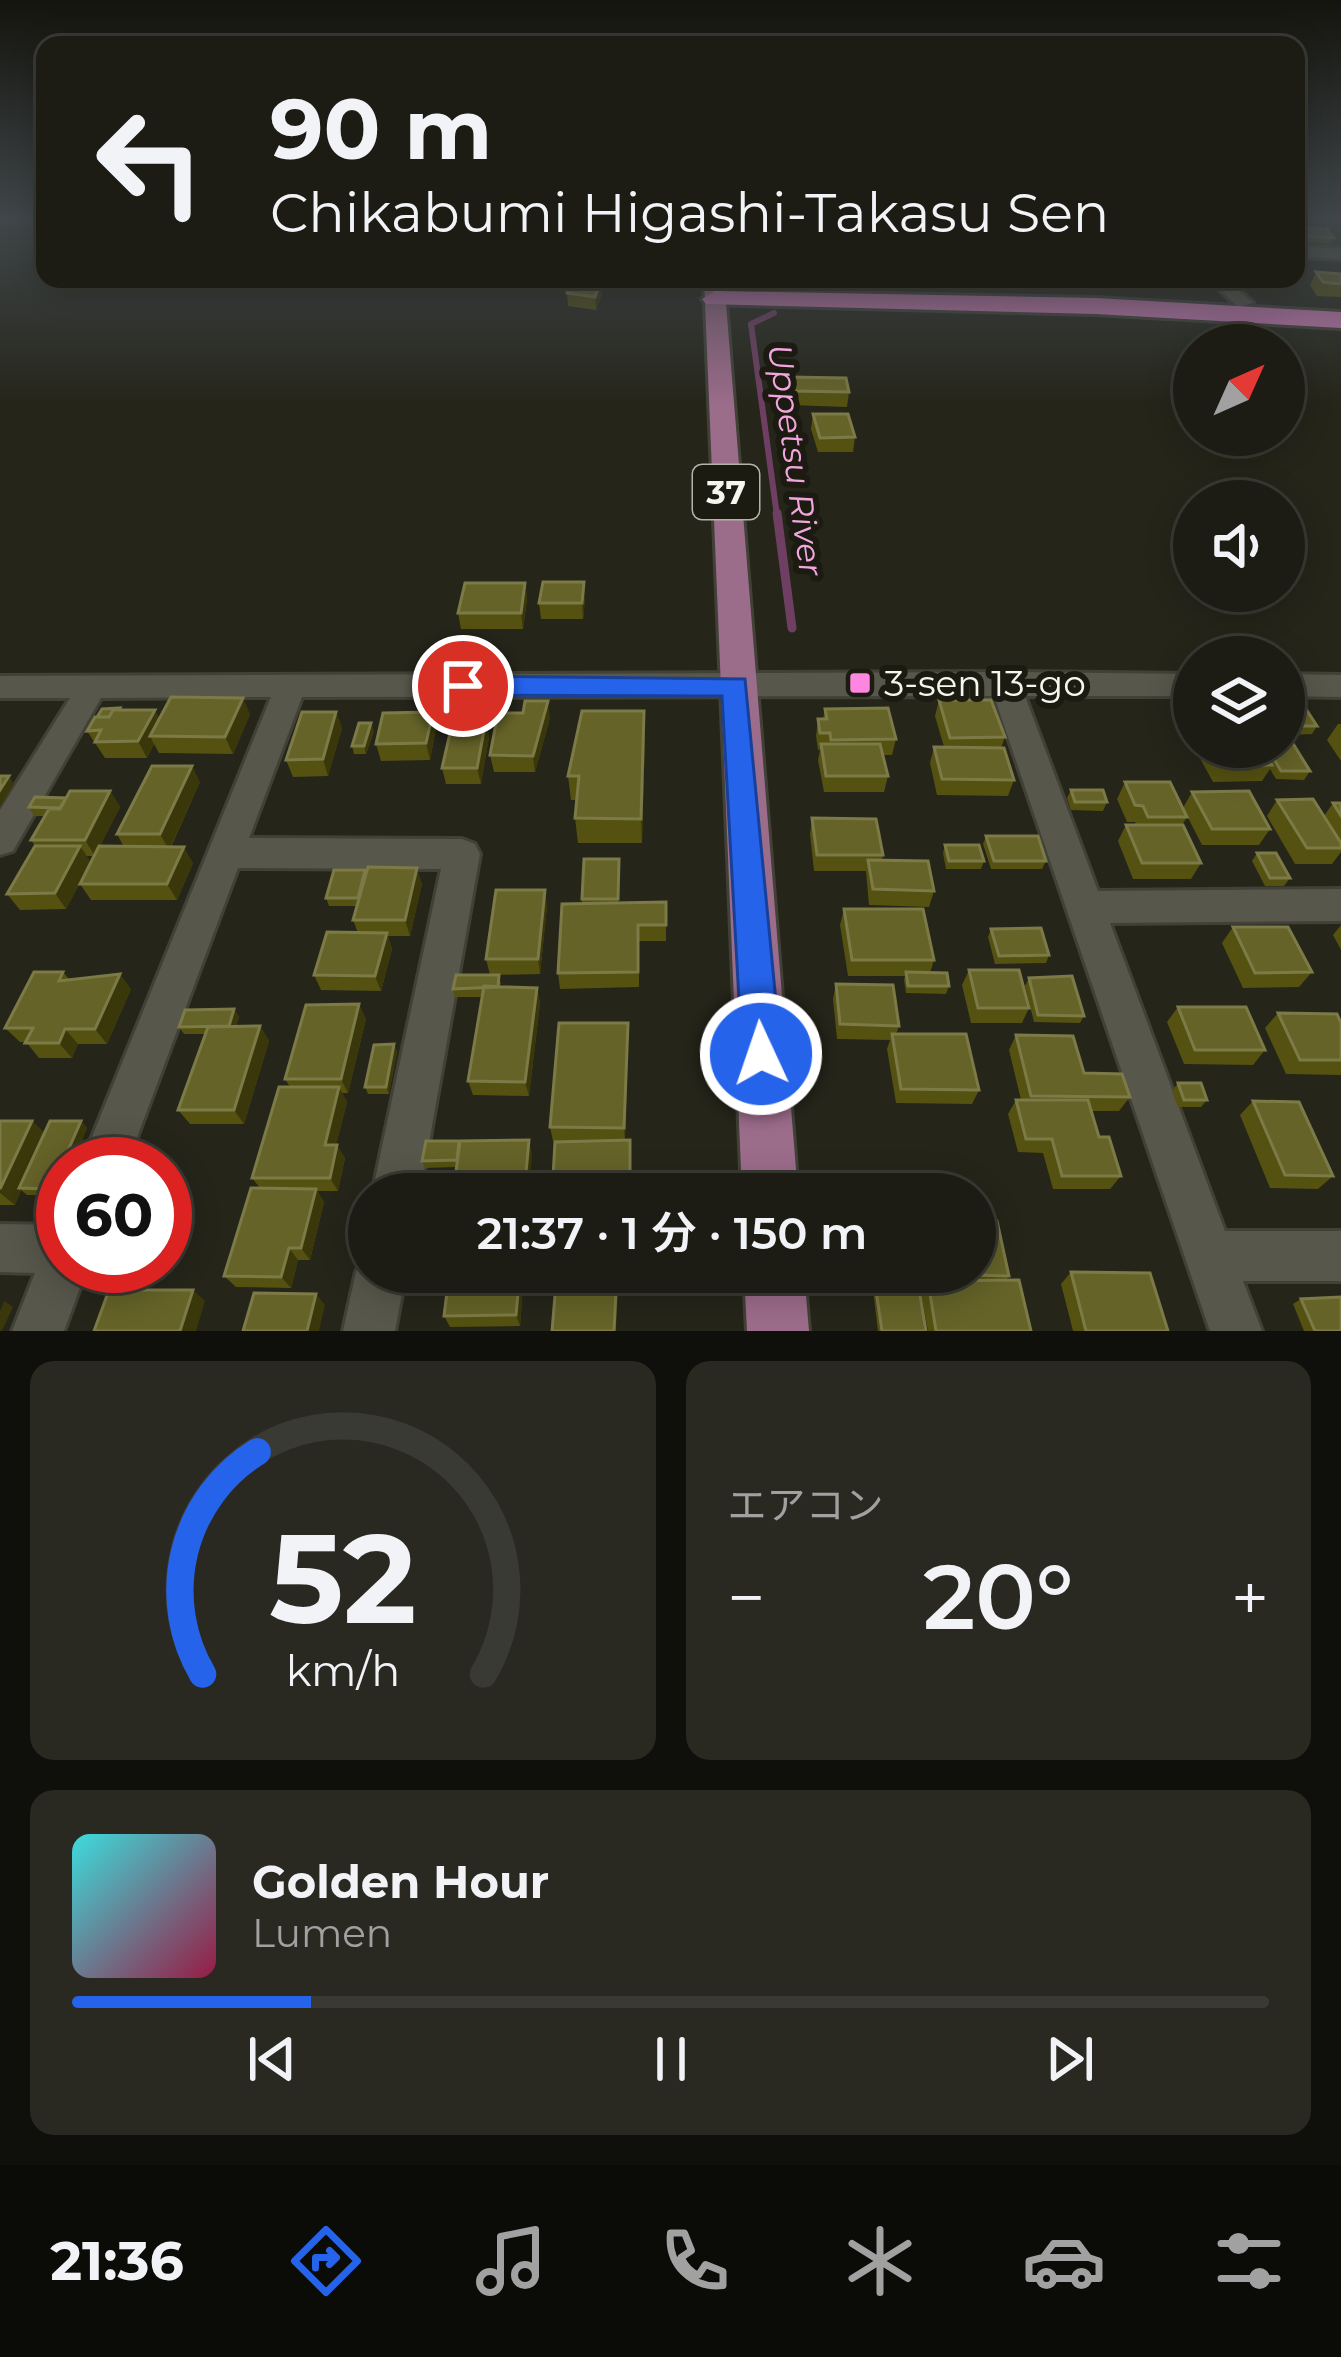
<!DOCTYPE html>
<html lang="ja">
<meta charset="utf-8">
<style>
body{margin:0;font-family:Montserrat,"Noto Sans JP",sans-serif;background:#292922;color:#f1f3f6;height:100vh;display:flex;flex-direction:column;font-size:45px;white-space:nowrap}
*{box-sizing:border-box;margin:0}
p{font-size:39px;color:#a0a1a0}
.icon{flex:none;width:66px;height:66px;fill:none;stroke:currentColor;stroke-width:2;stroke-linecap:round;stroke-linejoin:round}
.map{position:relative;height:1331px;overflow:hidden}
.details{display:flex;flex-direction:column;gap:30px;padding:30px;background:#0f0f0b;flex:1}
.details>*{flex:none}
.guide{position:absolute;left:36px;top:36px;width:1269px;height:252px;border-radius:24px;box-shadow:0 6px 30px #0003,0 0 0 3px #3a3a34;background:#1c1c14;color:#f1f3f6;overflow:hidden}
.needle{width:78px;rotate:45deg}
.tools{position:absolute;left:1173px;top:324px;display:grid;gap:24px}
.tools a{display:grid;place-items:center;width:132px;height:132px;border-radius:50%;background:#1c1c14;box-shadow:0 6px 30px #0003,0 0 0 3px #3a3a34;font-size:60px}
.speed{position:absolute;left:36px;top:1137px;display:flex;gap:24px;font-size:60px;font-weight:700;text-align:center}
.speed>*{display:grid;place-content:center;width:156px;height:156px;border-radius:50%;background:#1c1c14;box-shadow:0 6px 30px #0003,0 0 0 3px #3a3a34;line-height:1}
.speed .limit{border:18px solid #d22;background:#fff;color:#111}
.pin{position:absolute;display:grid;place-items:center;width:102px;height:102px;color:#fff;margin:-51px;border:6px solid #fff;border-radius:50%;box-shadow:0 3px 12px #0007}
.me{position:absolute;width:132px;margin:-66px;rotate:357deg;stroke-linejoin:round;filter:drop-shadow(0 0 9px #0008)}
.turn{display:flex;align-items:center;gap:42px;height:252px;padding:0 36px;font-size:54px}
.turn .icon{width:156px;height:156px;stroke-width:2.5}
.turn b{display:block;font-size:84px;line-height:102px}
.big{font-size:90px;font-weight:600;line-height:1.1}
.details .widget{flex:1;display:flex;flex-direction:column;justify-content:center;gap:18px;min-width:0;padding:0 42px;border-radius:24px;background:#292922}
.details .dial{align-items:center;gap:0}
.dial svg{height:312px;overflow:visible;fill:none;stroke:#3a3a34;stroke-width:7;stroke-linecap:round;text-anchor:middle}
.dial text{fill:#f1f3f6;stroke:none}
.song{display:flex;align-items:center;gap:36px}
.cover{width:144px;height:144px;border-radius:18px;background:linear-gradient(135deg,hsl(180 70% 55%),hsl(340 70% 35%))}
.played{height:12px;border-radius:6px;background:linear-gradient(90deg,#2563eb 20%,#3a3a34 20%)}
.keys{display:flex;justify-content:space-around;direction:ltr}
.heat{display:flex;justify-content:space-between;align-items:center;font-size:66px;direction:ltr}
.details .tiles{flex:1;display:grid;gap:30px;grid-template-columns:1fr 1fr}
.widget:last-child{grid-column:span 2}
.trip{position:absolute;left:348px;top:1173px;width:648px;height:120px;border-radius:60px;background:#1c1c14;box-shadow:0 6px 30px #0003,0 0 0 3px #3a3a34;font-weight:600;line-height:120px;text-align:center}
.menu{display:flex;height:192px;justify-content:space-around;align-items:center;background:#0b0b08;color:#a0a1a0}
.menu .icon{width:84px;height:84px}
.menu .selected{color:#2563eb}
.menu b{font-size:54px;color:#f1f3f6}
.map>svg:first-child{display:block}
</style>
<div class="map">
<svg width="1341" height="1331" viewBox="0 0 1341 1331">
<rect width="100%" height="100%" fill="#25251a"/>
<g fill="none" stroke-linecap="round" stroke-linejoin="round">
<path stroke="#6f3f63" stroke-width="6" d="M750 279 772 286
M774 313 751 324 777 516"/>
<path stroke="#6f3f63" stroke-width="9" d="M777 513 792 628"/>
<defs>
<path id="minor" d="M1296 246 1341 249V259L1296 256Z
M1208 279H1227L1253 303 1238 307Z
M1005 672 1194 674V696H1025L1098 891 1341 889V921L1110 923 1225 1231H1341V1281H1243L1262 1331H1210L994 696 302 697 249 838 462 839 475 844 480 854 420 1194H372L441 869 238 868 127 1164H81L271 697 101 698 13 851 0 855V810L70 698H0V676Z
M1284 674 1341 675V697L1284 696Z
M0 1224 63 1225V1266H88L64 1331H12L35 1273 0 1272Z
M369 1252V1272H406L395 1331H343L356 1272Z"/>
<path id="major" d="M704 279H724L798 1194H742Z
M744 1272H804L809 1331H747Z"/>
<path id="highway" d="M715 291 1096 298 1341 312V328L1096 314 706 304 702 299Z"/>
</defs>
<use href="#minor" stroke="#414138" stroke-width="6"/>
<use href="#major" stroke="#414138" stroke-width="6"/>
<use href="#highway" stroke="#414138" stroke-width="6"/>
<use href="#minor" fill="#57574b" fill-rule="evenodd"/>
<use href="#major" fill="#9c6c8b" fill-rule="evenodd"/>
<use href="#highway" fill="#ca7ab5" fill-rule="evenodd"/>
</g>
<path fill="#545111" d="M1297 227 1334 238 1331 244 1301 242 1298 237 1296 241Z
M1316 272 1341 274V297L1317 296 1310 285Z
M581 279H597L602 294 596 310 568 306 567 293Z
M607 279H632V286H608Z
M789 377 849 392 847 407 790 405Z
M813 414 855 437 853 452H818L811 429Z
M525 583 527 599 523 629H461L458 613Z
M585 598 583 619H541L539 603Z
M939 700 1005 737 1001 748 1014 780 1008 796 937 795 930 763 934 747H944L935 716Z
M825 709 896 739 892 755H883L888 776 884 792H824L818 760 820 750H818L816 736 818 719H823Z
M1284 709 1317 726 1312 734 1287 735 1284 730Z
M121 710H155L159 719 250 714 233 754 159 753 154 744 147 758H105L87 731Z
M336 712 342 728 328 776 293 777 286 760Z
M433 712 436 728 430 760 381 761 376 744Z
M1194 715V747H1284L1310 771 1304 780 1276 779 1270 769 1262 781 1213 782 1185 731Z
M550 718 535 772H494L490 755Z
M486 720 489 737 481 784H446L442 768Z
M1338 724H1341V761L1327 740Z
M374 731 366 754H354L352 746Z
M645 736 642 843H578L575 818 577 800H571L568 776Z
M200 782 171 847 193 863 177 900H91L80 884 95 856H86L91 862 66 909 20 910 7 894 35 846 31 840 45 816H34L29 807 66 798 110 791 120 807 100 846 124 847 117 834Z
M1125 782 1187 817 1182 825 1201 863 1191 879H1133L1118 841 1126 825H1136L1135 822H1127L1117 799Z
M1071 790 1107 802 1103 811 1071 810 1067 798Z
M1192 792 1270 829 1259 845H1202L1183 808Z
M1277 800 1324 816 1333 803H1341V852L1332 864H1295L1267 816Z
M812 818 883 855 882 860 934 891 929 907 869 905 866 871H814L810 834Z
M986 836 1046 861 1042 869H991L983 844Z
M945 845 984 861 981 869H946L943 853Z
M1257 853 1290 878 1284 886H1265L1252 861Z
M620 867 618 903 666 902V941H639V987L560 989 558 973 582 903V899Z
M422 884 410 936H388L392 949 381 991 321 990 314 975 358 933 353 920 357 906H329L326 898Z
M547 906 540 974 490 975 486 959Z
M844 909 934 960 930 973 949 986 946 994 906 993 904 980 905 976H848L840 925Z
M1341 925V950L1333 935Z
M1233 927 1312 972 1299 987 1243 988 1222 943Z
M991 929 1049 955 1046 963 995 964 988 937Z
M969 970 1029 1008 1022 1023H971L962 985Z
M63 972 69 979 131 989 107 1044H78L72 1058H39L26 1042H20L5 1028Z
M1029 978 1084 1016 1080 1023 1034 1022 1025 986Z
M501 982 500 987 537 988 540 1003 529 1096 473 1095 468 1081 482 997H455L453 989Z
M836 984 899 1026 896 1034 979 1090 972 1104 896 1103 887 1049 890 1040 837 1039 833 999Z
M1178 1007 1265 1050 1253 1065 1184 1064 1167 1022Z
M234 1009 239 1017 236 1026H260L269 1041 244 1124H190L178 1110 205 1034H184L179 1027Z
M1278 1013 1341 1023V1075L1286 1074 1265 1028Z
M366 1019 348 1093H342L347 1102 336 1145 345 1158 338 1191H317L324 1202 310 1260H298L291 1288 236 1287 224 1276 260 1188 252 1178 290 1087 285 1079Z
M1016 1035 1130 1097 1119 1111H1091L1099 1137 1121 1176 1110 1189H1053L1043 1153 1018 1152 1008 1114 1016 1100H1021L1009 1050Z
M628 1038 625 1140H630L631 1154 583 1141H553L550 1127Z
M394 1044 397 1052 389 1094H368L365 1087Z
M1178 1083 1207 1100 1201 1107H1178L1172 1091Z
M1253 1101 1333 1176 1318 1189 1270 1188 1240 1115Z
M0 1121H32L44 1133 81 1121 87 1128 72 1164H63V1185L59 1195H27L21 1190 15 1205H0Z
M532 1154 457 1167 425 1168 422 1161Z
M431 1272H524L520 1326 450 1327 444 1316 447 1295H435L429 1284Z
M966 1272 1009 1276 1006 1280 1031 1331H928L921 1293 928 1281H968Z
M1071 1272 1168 1331H1073L1061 1284Z
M874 1277 926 1331H878L872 1282Z
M1301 1299 1341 1331H1304L1293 1304Z"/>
<path fill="#3a380a" d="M601 281 602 294 596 310 595 297Z
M584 582 585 598 583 619 582 603Z
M525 583 527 599 523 629 521 613Z
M243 698 250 714 233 754 225 737Z
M548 701 550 718 535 772 533 756Z
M155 710 163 727 150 736 154 744 147 758 138 741Z
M644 711 645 736 642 843 641 819Z
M336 712 342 728 328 776 323 759Z
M433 712 436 728 430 760 426 743Z
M486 720 489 737 481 784 477 768Z
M371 723 374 731 366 754 364 746Z
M192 766 200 782 169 850 160 834Z
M9 776 14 784 0 807V790Z
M110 791 120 807 95 856 85 840Z
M80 846 91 862 66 909 55 893Z
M184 847 193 863 177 900 167 884Z
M417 868 422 884 410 936 405 920Z
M545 890 547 906 540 974 538 959Z
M387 933 392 949 381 991 375 976Z
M120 974 131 989 107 1044 95 1029Z
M537 988 540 1003 529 1096 525 1082Z
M359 1004 366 1019 348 1093 341 1079Z
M234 1009 239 1017 234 1033 229 1026Z
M628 1023V1038L625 1142 624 1128Z
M260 1026 269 1041 244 1124 234 1110Z
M65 1029 78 1044 72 1058 59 1043Z
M394 1044 397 1052 389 1094 386 1087Z
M339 1087 347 1102 333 1158 325 1145Z
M32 1121 46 1135 15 1205 0 1193V1189Z
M81 1121 87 1128 72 1164H63V1185L59 1195 51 1189Z
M529 1140 532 1154 529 1194H524Z
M337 1145 345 1158 338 1191 330 1178Z
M316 1189 324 1202 310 1260 301 1248Z
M289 1248 298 1260 291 1288 281 1277Z
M520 1272H524L520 1326 516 1315Z
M617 1272H619L616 1331H614Z
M193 1290 205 1301 196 1331H180Z
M316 1294 325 1305 319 1331H307Z
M4 1301 13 1307 2 1331H0V1311Z"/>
<path fill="#656328" stroke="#7c7a47" stroke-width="3" d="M1297 227 1327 229 1334 238 1304 236Z
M1316 272 1341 274V284L1323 282Z
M569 281H601L595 297 567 293Z
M789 377 846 378 849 392 791 391Z
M813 414H848L855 437 820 438Z
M543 582H584L582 603H539Z
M465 583H525L521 613H458Z
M171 697 243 698 225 737 150 736Z
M939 700H991L1005 737 950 738Z
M525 701H548L533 756 490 755 498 713H523Z
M120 708 119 710H113L109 717H97L102 709Z
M888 708 896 739 831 740 830 733H820L818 719H827L825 709Z
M1284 709H1306L1317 726H1292L1284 714Z
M113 710H155L138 741 95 742 101 730 87 731 95 717H109Z
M582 711H644L641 819 575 818 579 776H568Z
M302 712H336L323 759 286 760Z
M433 712 426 743 376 744 383 713Z
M453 720H486L477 768H442Z
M359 723H371L364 746H352Z
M1284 742H1292L1310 771H1281L1267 747H1284Z
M821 744H880L888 776H826Z
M934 747 1004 748 1014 780 942 779Z
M1212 747H1261L1272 765 1222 766Z
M152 766H192L160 834H117Z
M0 776H9L0 790Z
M1125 782H1170L1187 817H1148L1143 806 1135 805Z
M1071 790H1103L1107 802H1075Z
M70 791H110L85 840H31L49 809H60Z
M1249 791 1270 829H1212L1192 792Z
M35 797 66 798 60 808 29 807Z
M1313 799 1341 843V848H1307L1277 800Z
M1333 803H1341V816Z
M812 818 876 819 883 855H817Z
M1126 825H1183L1201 863H1142Z
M986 836H1038L1046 861H994Z
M945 845H979L984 861H949Z
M35 846H80L55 893 7 894Z
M99 846 184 847 167 884H80Z
M1257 853H1276L1290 878H1270Z
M584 859H619L618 899H582Z
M868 860 928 861 934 891 873 889Z
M368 867 417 868 405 920H353Z
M334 870H365L358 898H326Z
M496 890H545L538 959H486Z
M666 902V925H638V972L558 973 562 904Z
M844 909H923L934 960H852Z
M1233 927H1288L1312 972 1255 973Z
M1041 928 1049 955 999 956 991 929Z
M327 932 387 933 375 976 314 975Z
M969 970H1019L1029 1008H978Z
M34 972H63L59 981 120 974 95 1029H65L59 1043H25L33 1028H5Z
M906 972 947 973 949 986H908Z
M456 975H499L498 987 453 989Z
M1072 976 1084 1016 1038 1015 1029 978Z
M836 984 893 985 899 1026 840 1024Z
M484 986 537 988 525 1082 468 1081Z
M359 1004 341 1079H285L306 1005Z
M1178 1007H1246L1265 1050H1195Z
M234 1009 229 1026 179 1027 185 1010Z
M1278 1013 1337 1014 1341 1023V1060H1300Z
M559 1023H628L624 1128 550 1127Z
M260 1026 234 1110H178L208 1027Z
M892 1034H966L979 1090 901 1089Z
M1016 1035 1073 1036 1084 1073 1122 1074 1130 1097 1031 1096Z
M394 1044 386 1087H365L374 1045Z
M1178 1083H1201L1207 1100H1184Z
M279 1087H339L325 1145H337L330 1178H252Z
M1016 1100H1088L1099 1137H1109L1121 1176H1062L1052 1139H1026Z
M1253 1101 1299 1102 1333 1176 1285 1175Z
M0 1121H32L0 1189Z
M50 1121H81L51 1189 19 1188Z
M529 1140 524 1194H453L460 1141Z
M630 1140V1194H552L555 1142Z
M426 1141H459L457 1160 422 1161Z
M251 1188 316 1189 301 1248H289L281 1277 224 1276Z
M975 1220 997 1221 1009 1276 972 1275 971 1272H975Z
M431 1272H520L516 1315 444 1316 448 1284H429Z
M557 1272H617L614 1331H552Z
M1071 1272 1150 1273 1168 1331H1086Z
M874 1277H917L926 1331H882Z
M1019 1280 1031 1331H936L928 1281Z
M109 1290H193L180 1331H94Z
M254 1293 316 1294 307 1331H243Z
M1341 1297V1331H1315L1301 1299Z"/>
<linearGradient id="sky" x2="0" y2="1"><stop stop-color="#14140e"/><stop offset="0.54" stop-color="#404649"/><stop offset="1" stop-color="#404649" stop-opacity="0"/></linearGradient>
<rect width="1341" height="406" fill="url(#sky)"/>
<path fill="#2563eb" stroke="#184099" stroke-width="3" d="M463 676 745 679 781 1054 775 1067 761 1073 748 1067 742 1054 722 696 463 695 449 686Z"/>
<rect fill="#fe86e1" stroke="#1b1b11" stroke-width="4.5" x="848" y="671" width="24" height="24" rx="6"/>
<g text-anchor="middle" stroke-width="12" stroke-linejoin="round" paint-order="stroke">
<g font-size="33" font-style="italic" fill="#f2a6dd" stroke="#1b1b11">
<text transform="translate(796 460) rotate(82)" y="12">Uppetsu River</text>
</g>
<rect fill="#1b1b11" stroke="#b4b4ac" stroke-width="3" x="693" y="465" width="66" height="54" rx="9"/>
<g font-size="33" font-weight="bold" fill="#f5f6ee">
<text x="726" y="504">37</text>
</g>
<g font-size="36" fill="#f5f6ee" stroke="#1b1b11" text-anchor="start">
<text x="884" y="696">3-sen 13-go</text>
</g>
</g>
</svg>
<div class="tools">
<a><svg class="needle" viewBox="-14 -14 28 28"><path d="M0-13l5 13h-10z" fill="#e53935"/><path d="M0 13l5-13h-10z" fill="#a0a1a0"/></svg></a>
<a><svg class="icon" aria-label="sound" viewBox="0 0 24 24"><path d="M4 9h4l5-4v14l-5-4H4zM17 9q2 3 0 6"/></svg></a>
<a><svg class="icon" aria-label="layers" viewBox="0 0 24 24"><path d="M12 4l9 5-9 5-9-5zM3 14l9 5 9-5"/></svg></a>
</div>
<div class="speed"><div class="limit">60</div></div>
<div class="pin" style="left:463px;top:686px;background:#d93025"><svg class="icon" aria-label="arrive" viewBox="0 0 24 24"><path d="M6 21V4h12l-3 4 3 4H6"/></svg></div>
<svg class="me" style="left:761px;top:1054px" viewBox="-20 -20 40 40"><circle r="17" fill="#2563eb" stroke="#fff" stroke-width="3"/><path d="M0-11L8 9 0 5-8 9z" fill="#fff"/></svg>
<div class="trip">21:37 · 1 分 · 150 m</div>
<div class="guide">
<div class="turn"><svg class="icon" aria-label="left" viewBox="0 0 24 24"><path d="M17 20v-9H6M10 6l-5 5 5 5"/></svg><div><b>90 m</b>Chikabumi Higashi-Takasu Sen</div></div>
</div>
</div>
<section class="details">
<div class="tiles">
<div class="widget dial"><svg viewBox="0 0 100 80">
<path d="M14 69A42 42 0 1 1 86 69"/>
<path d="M14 69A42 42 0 0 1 28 12" stroke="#2563eb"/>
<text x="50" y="56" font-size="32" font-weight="700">52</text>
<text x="50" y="72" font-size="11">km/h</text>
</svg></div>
<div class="widget"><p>エアコン</p>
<div class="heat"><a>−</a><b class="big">20°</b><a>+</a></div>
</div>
<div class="widget">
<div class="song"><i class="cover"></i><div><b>Golden Hour</b><p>Lumen</p></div></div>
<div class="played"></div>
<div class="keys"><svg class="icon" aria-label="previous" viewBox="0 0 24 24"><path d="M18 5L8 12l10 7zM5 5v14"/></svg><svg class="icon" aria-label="pause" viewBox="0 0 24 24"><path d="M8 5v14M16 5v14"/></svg><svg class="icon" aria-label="next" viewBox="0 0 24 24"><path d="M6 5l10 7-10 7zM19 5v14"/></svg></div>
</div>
</div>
</section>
<nav class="menu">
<b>21:36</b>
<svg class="icon selected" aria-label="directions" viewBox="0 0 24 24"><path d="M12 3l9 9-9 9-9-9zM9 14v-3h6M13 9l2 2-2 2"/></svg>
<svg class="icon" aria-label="music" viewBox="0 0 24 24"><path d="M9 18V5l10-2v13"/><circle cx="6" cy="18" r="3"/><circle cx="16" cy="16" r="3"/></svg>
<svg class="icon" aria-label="phone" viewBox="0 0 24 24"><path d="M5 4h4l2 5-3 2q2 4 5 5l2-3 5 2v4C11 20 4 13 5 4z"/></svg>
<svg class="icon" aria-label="climate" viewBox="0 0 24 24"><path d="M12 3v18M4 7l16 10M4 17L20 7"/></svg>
<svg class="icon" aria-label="car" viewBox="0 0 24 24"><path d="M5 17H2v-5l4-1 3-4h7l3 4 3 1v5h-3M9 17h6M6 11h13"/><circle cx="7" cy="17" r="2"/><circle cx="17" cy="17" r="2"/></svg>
<svg class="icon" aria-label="filters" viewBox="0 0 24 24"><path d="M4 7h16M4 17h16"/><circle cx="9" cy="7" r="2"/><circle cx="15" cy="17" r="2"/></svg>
</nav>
